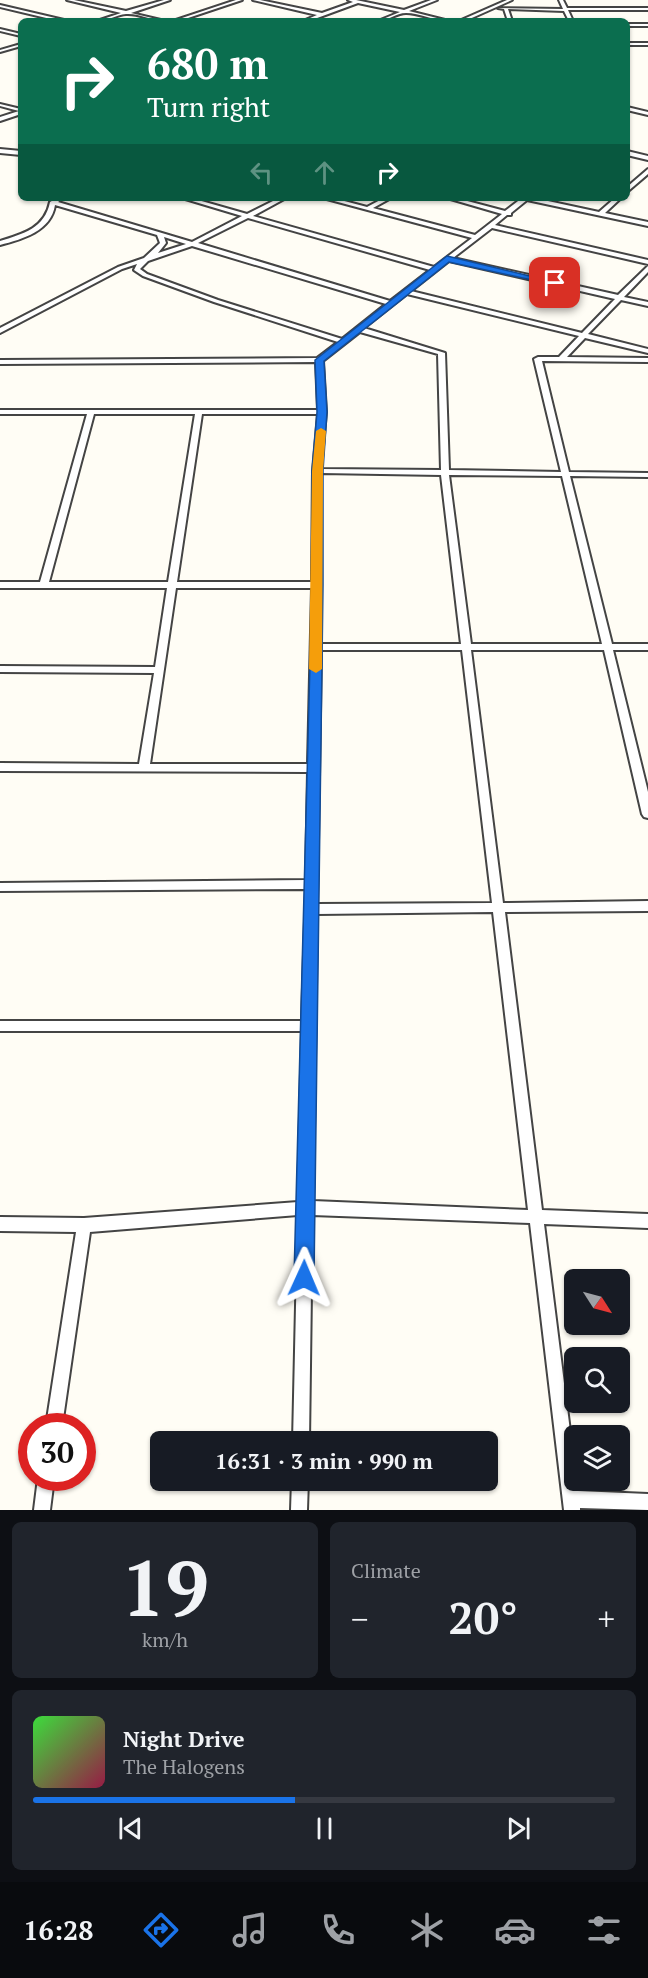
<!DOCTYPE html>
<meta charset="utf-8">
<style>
body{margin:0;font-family:"PT Serif",serif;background:#20242c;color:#f1f3f6;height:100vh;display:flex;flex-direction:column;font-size:22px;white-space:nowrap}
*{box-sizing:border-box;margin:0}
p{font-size:20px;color:#9ea1a6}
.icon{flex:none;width:33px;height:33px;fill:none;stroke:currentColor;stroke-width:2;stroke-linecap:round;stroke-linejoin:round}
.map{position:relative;height:1510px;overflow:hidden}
.drawer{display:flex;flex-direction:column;gap:12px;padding:12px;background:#0d0f14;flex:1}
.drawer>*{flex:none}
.guide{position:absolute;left:18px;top:18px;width:612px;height:183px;border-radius:9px;box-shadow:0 2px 4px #0004;background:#0b6e4f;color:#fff;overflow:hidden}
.needle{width:39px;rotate:126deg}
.tools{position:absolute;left:564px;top:1269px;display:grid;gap:12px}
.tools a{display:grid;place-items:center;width:66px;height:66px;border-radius:9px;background:#171b24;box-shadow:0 2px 4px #0004;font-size:30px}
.speed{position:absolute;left:18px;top:1413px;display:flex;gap:12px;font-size:30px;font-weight:700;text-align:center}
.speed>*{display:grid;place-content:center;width:78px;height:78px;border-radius:50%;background:#171b24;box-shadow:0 2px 4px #0004;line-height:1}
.speed .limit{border:9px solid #d22;background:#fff;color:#111}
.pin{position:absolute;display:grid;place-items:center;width:51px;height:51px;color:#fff;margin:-26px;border-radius:12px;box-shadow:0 3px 9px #0006}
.me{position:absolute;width:66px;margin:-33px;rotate:1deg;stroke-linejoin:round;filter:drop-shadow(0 0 4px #0008)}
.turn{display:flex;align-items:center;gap:21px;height:126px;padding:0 30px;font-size:27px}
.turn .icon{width:78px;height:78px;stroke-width:2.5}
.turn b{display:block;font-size:42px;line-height:51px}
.lanes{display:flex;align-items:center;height:57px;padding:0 30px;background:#0003;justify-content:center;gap:30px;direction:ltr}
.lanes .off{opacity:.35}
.big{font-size:45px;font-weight:800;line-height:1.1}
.drawer .card{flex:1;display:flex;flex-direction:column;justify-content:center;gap:9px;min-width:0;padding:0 21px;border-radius:9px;background:#20242c}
.drawer .dial{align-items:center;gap:0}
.dial b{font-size:78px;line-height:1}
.song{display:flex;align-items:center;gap:18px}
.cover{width:72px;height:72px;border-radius:9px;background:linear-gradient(135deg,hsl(120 70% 55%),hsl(340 70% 35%))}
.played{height:6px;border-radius:3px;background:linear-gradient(90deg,#1a73e8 45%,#363941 45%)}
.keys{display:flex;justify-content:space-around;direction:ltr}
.heat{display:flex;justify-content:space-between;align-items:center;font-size:33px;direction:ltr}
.drawer .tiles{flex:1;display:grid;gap:12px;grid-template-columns:1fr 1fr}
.card:last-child{grid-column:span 2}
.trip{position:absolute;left:150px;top:1431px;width:348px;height:60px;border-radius:9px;background:#171b24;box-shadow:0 2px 4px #0004;font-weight:800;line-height:60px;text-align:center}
.tab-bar{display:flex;height:96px;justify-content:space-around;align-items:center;background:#090b0e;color:#9ea1a6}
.tab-bar .icon{width:42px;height:42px}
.tab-bar .selected{color:#1a73e8}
.tab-bar b{font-size:27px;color:#f1f3f6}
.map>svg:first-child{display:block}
</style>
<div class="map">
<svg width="648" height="1510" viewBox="0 0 648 1510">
<rect width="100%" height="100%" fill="#fffdf5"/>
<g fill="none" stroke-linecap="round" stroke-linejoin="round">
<defs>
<path id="minor" d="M67 0H74L126 11 164 0H170L131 13 165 21C152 21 139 13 126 14 116 15 107 21 97 21L121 13Z
M236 0H242L179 21H173Z
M253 0H260L322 13 353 2 348 0H356L404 10 431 0H437L409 11 449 21C434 21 420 13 406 13 396 13 388 21 378 21L400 12 358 3 309 21H303L317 15Z
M507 0H512L465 21H459Z
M559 0H563L567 8H648V10H568L573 21H569L564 11 508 9 512 21H508L504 9 498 8 563 9Z
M0 5 64 20 66 21H59L0 7Z
M627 24H648V26H627Z
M0 29 21 34V36L0 31Z
M627 43H648V45H627Z
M21 44V46L0 52V50Z
M0 104 21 109V114L0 121V117L19 111 0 106Z
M627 107 648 112V115L627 110Z
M0 149 21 151V155L0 153Z
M627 151 648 156V160L627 155Z
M648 169V174L627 192V187Z
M57 198 62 199 58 202 192 242 242 216 182 198H191L247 214 279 198H286L253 216 434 267 472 238 323 198H333L367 207 384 198H391L373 208 475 235 502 214 447 198H456L505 211 522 198H534L599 212 615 198H621L605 213 648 222V226L527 200 511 213V215H507L495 225 648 260V264L492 228 453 258 618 295 648 266V272L624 297 648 302V306L621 300 588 334 648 349V353L585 338 567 357 648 358V362L542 361 569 472 648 473V477L570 476 612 644H648V650H613L648 792V818L644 817 642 814 604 650H471L503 903 648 901V911L505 912 542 1210 648 1214V1228L544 1224 574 1463V1480H577L578 1491 648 1494V1510L580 1508V1510H564L530 1223 312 1215 309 1442H293L298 1215 90 1232 62 1426H46L76 1232 0 1231V1217L84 1218 298 1202 302 1031H0V1021H302L306 889 0 891V883L306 880 308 772 0 771V763L139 764 154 673 0 672V666L155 667 167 588H0V582H40L87 414H0V410H318L316 362 0 364V360L317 358 338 342 214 302 143 276 134 270 137 264 122 269 0 333V328L118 267 144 258 160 243 157 235 55 205C51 231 23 239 0 245V241C23 234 45 228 50 202ZM248 218 430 270 390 301 198 243ZM164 237 186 244 158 253 166 243ZM192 246 386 304 342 339 218 300 147 274 140 269 148 261ZM449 261 615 299 582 333 411 291ZM407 294 579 336 559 357H538L534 359 561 472 449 470 445 353 364 328ZM360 332 438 354 441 470 321 469 326 412 323 361ZM94 414H195L168 582H49ZM202 414H318L313 471 312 582H177ZM321 473 441 475 461 644H321ZM449 475 562 476 602 644H471ZM176 588H312L308 764H150ZM321 650H462L492 903 317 904ZM493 912 528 1210 313 1201 317 914Z
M38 1478H54L50 1510H34Z
M292 1480H308L307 1510H291Z"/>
</defs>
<use href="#minor" stroke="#444" stroke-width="4"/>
<use href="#minor" fill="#fff" fill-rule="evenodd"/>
</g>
<path fill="#1a73e8" stroke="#114b97" stroke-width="1.5" d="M447 256 559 283 555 285 449 262 324 361 327 412 323 471V585L314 1278 311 1285 304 1288 297 1285 294 1278 312 585V471L317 412 315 360Z"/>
<path fill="#f59e0b" d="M321 428 326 431 323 471 322 669 316 673 309 669 312 471 316 431Z"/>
</svg>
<div class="tools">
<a><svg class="needle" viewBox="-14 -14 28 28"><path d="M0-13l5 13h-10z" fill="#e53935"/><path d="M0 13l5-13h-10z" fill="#9ea1a6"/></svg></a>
<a><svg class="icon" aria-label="search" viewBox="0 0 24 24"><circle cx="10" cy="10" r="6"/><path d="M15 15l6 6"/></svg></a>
<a><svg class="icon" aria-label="layers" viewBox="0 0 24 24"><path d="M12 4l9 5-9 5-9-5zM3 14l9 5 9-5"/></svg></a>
</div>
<div class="speed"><div class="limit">30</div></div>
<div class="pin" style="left:555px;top:283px;background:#d93025"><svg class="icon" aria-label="arrive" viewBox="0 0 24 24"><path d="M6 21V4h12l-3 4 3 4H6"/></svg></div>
<svg class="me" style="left:304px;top:1278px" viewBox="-20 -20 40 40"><path d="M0-17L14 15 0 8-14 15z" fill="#1a73e8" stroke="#fff" stroke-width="4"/></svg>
<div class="trip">16:31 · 3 min · 990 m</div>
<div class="guide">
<div class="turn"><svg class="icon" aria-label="right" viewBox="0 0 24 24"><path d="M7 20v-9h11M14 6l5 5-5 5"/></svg><div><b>680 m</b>Turn right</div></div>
<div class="lanes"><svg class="icon off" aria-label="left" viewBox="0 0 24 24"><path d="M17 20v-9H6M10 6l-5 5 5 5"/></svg><svg class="icon off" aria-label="ahead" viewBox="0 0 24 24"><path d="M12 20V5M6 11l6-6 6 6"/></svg><svg class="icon" aria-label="right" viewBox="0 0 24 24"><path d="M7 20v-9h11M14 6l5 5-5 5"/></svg></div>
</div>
</div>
<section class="drawer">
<div class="tiles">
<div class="card dial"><b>19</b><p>km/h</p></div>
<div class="card"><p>Climate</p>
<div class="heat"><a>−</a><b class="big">20°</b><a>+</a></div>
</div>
<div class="card">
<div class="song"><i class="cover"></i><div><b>Night Drive</b><p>The Halogens</p></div></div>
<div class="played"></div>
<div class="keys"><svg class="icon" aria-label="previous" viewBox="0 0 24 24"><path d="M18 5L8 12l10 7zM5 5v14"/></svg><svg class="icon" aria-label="pause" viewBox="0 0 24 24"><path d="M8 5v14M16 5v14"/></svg><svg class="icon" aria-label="next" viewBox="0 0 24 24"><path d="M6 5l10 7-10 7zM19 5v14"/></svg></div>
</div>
</div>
</section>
<nav class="tab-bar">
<b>16:28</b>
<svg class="icon selected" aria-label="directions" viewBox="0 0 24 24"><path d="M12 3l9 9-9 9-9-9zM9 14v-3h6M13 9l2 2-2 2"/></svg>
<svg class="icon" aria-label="music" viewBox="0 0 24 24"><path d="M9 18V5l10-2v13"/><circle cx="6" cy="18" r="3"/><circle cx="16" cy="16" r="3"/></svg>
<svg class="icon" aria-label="phone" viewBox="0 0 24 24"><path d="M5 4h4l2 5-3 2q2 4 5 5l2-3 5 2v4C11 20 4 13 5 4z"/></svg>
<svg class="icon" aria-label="climate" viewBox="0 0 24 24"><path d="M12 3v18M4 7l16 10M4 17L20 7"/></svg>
<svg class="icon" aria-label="car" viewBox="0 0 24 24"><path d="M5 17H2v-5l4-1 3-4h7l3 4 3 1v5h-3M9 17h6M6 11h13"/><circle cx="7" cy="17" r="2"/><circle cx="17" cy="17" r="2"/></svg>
<svg class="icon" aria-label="filters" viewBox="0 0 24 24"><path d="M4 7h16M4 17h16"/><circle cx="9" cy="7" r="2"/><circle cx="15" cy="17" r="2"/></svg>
</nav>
